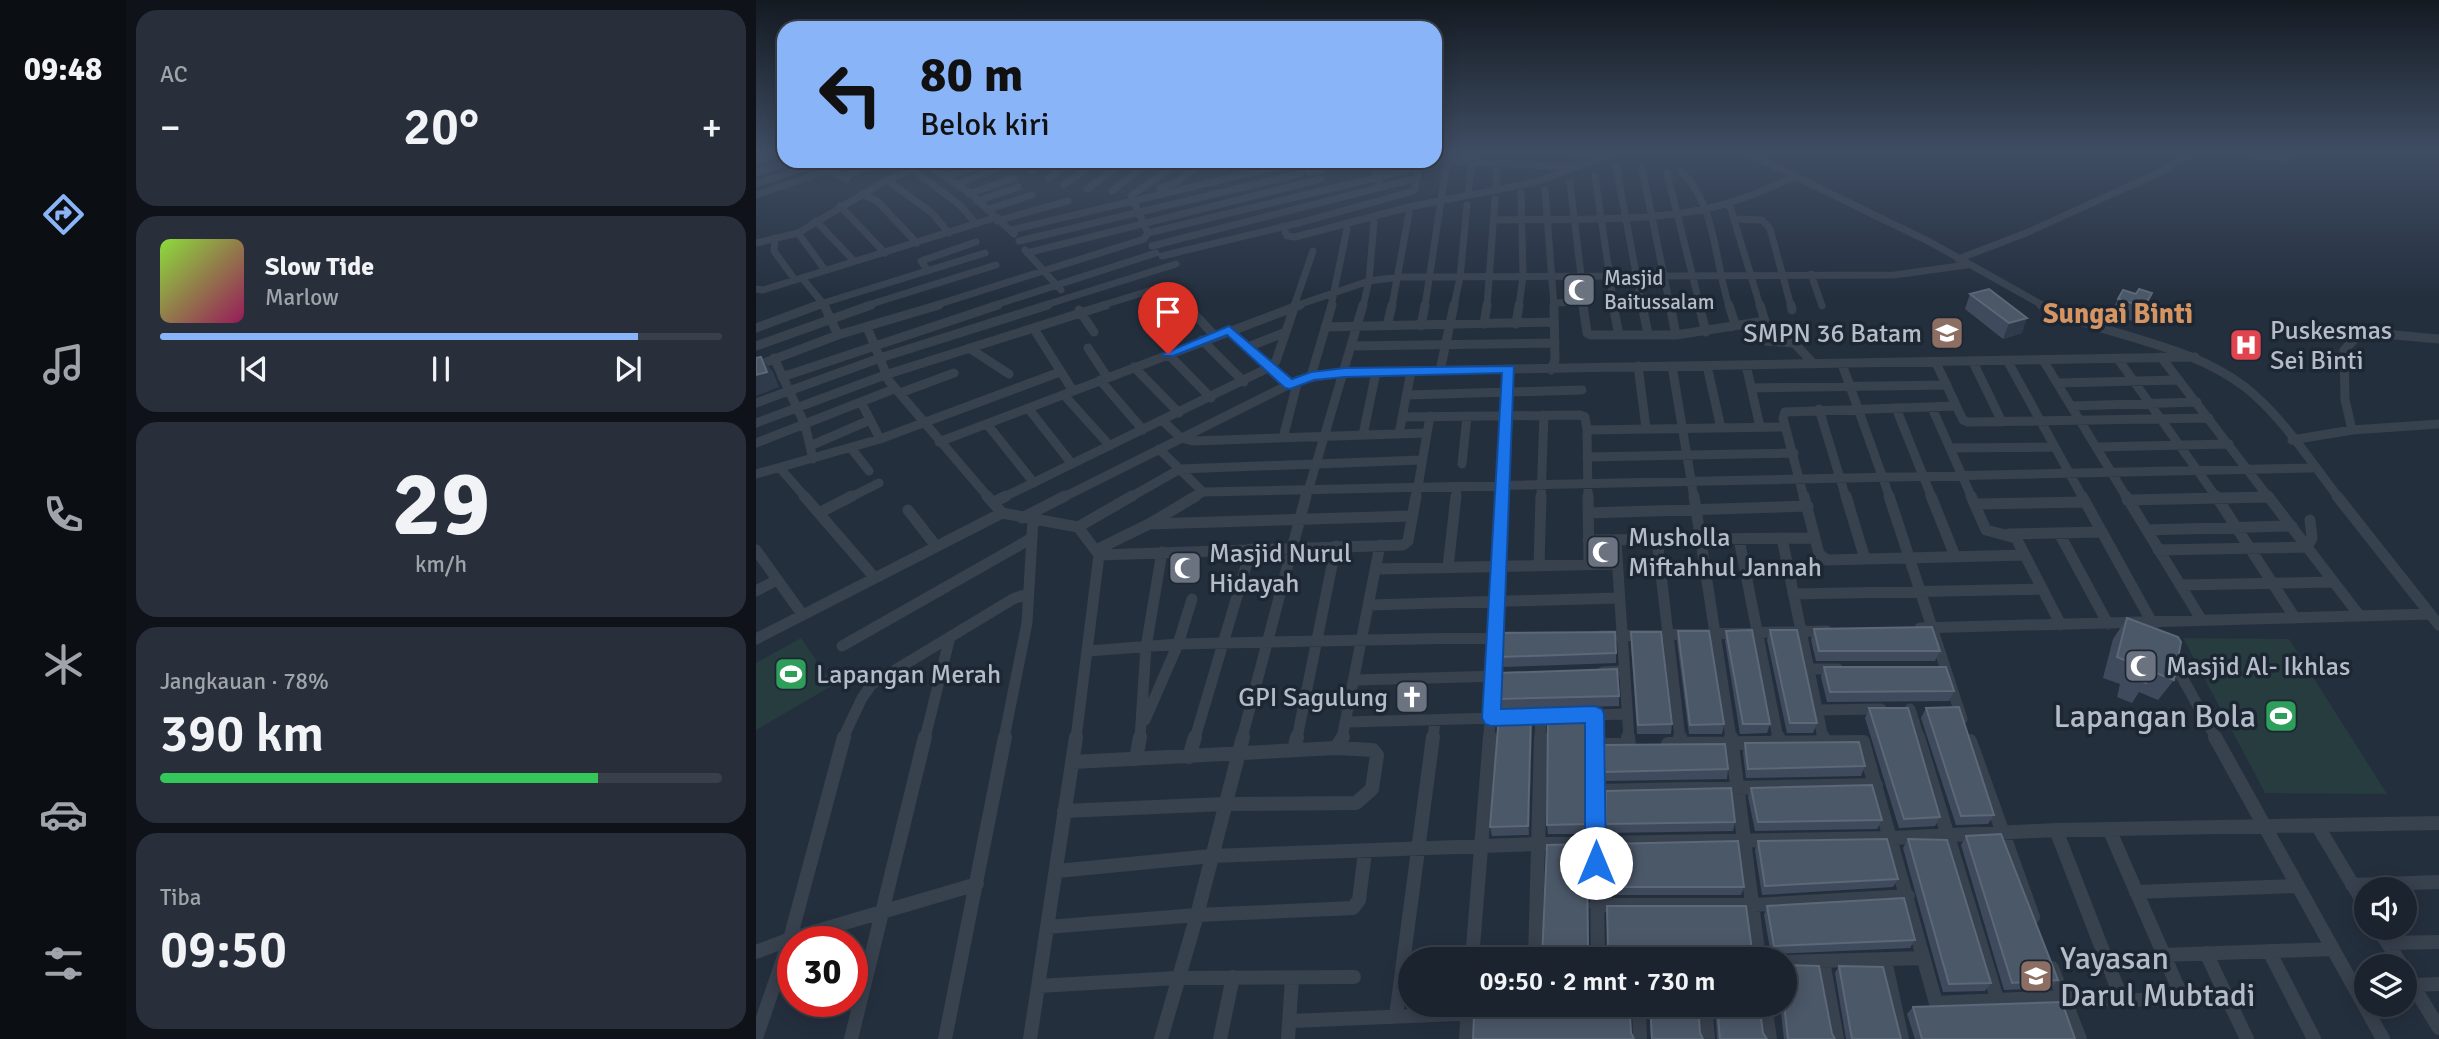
<!DOCTYPE html>
<html lang="id">
<meta charset="utf-8">
<style>
body{margin:0;font-family:Signika,sans-serif;background:#282f3a;color:#f1f3f6;height:100vh;display:flex;flex-direction:column;font-size:26px;white-space:nowrap}
*{box-sizing:border-box;margin:0}
p{font-size:23px;color:#a0a4aa}
.icon{flex:none;width:38px;height:38px;fill:none;stroke:currentColor;stroke-width:2;stroke-linecap:round;stroke-linejoin:round}
.map{position:relative;flex:1;overflow:hidden}
.panel{display:flex;flex-direction:column;gap:10px;padding:10px;background:#0f1319;width:630px}
.panel>*{flex:none}
.banner{position:absolute;left:21px;top:21px;width:665px;height:147px;border-radius:21px;box-shadow:0 4px 18px #0003,0 0 0 2px #39404a;background:#8ab4f8;color:#111;overflow:hidden}
.tools{position:absolute;left:1598px;top:877px;display:grid;gap:14px}
.tools a{display:grid;place-items:center;width:63px;height:63px;border-radius:50%;background:#1b232e;box-shadow:0 4px 18px #0003,0 0 0 2px #39404a;font-size:35px}
.speed{position:absolute;left:21px;top:926px;display:flex;gap:14px;font-size:35px;font-weight:700;text-align:center}
.speed>*{display:grid;place-content:center;width:91px;height:91px;border-radius:50%;background:#1b232e;box-shadow:0 4px 18px #0003,0 0 0 2px #39404a;line-height:1}
.speed .limit{border:10px solid #d22;background:#fff;color:#111}
.pin{position:absolute;display:grid;place-items:center;width:60px;height:60px;color:#fff;margin:-72px -30px;border-radius:50% 50% 50% 0;rotate:-45deg;box-shadow:0 0 7px #0007}
.pin .icon{rotate:45deg}
.me{position:absolute;width:77px;margin:-38px;rotate:0deg;stroke-linejoin:round;filter:drop-shadow(0 0 5px #0008)}
.turn{display:flex;align-items:center;gap:24px;height:147px;padding:0 28px;font-size:32px}
.turn .icon{width:91px;height:91px;stroke-width:2.5}
.turn b{display:block;font-size:49px;line-height:60px}
.big{font-size:52px;font-weight:600;line-height:1.1}
.panel .widget{flex:1;display:flex;flex-direction:column;justify-content:center;gap:10px;min-width:0;padding:0 24px;border-radius:21px;background:#282f3a}
.panel .dial{align-items:center;gap:0}
.dial b{font-size:91px;line-height:1}
.song{display:flex;align-items:center;gap:21px}
.cover{width:84px;height:84px;border-radius:10px;background:linear-gradient(135deg,hsl(90 70% 55%),hsl(330 70% 35%))}
.played{height:7px;border-radius:4px;background:linear-gradient(90deg,#8ab4f8 85%,#39404a 85%)}
.keys{display:flex;justify-content:space-around;direction:ltr}
.heat{display:flex;justify-content:space-between;align-items:center;font-size:38px;direction:ltr}
.charge{height:10px;border-radius:5px;background:linear-gradient(90deg,#34c759 78%,#39404a 0)}
.trip{position:absolute;left:642px;top:947px;width:399px;height:70px;border-radius:35px;background:#1b232e;box-shadow:0 4px 18px #0003,0 0 0 2px #39404a;font-weight:600;line-height:70px;text-align:center}
main{display:flex;flex:1;min-height:0}
.tab-bar{display:flex;flex-direction:column;width:126px;justify-content:space-around;align-items:center;background:#0b0e12;color:#a0a4aa}
.tab-bar .icon{width:49px;height:49px}
.tab-bar .on{color:#8ab4f8}
.tab-bar b{font-size:32px;color:#f1f3f6}
.map>svg:first-child{display:block}
</style>
<main>
<nav class="tab-bar">
<b>09:48</b>
<svg class="icon on" aria-label="directions" viewBox="0 0 24 24"><path d="M12 3l9 9-9 9-9-9zM9 14v-3h6M13 9l2 2-2 2"/></svg>
<svg class="icon" aria-label="music" viewBox="0 0 24 24"><path d="M9 18V5l10-2v13"/><circle cx="6" cy="18" r="3"/><circle cx="16" cy="16" r="3"/></svg>
<svg class="icon" aria-label="phone" viewBox="0 0 24 24"><path d="M5 4h4l2 5-3 2q2 4 5 5l2-3 5 2v4C11 20 4 13 5 4z"/></svg>
<svg class="icon" aria-label="climate" viewBox="0 0 24 24"><path d="M12 3v18M4 7l16 10M4 17L20 7"/></svg>
<svg class="icon" aria-label="car" viewBox="0 0 24 24"><path d="M5 17H2v-5l4-1 3-4h7l3 4 3 1v5h-3M9 17h6M6 11h13"/><circle cx="7" cy="17" r="2"/><circle cx="17" cy="17" r="2"/></svg>
<svg class="icon" aria-label="filters" viewBox="0 0 24 24"><path d="M4 7h16M4 17h16"/><circle cx="9" cy="7" r="2"/><circle cx="15" cy="17" r="2"/></svg>
</nav>
<section class="panel">
<div class="widget"><p>AC</p>
<div class="heat"><a>−</a><b class="big">20°</b><a>+</a></div>
</div>
<div class="widget">
<div class="song"><i class="cover"></i><div><b>Slow Tide</b><p>Marlow</p></div></div>
<div class="played"></div>
<div class="keys"><svg class="icon" aria-label="previous" viewBox="0 0 24 24"><path d="M18 5L8 12l10 7zM5 5v14"/></svg><svg class="icon" aria-label="pause" viewBox="0 0 24 24"><path d="M8 5v14M16 5v14"/></svg><svg class="icon" aria-label="next" viewBox="0 0 24 24"><path d="M6 5l10 7-10 7zM19 5v14"/></svg></div>
</div>
<div class="widget dial"><b>29</b><p>km/h</p></div>
<div class="widget"><p>Jangkauan · 78%</p><b class="big">390 km</b><div class="charge"></div></div>
<div class="widget"><p>Tiba</p><b class="big">09:50</b></div>
</section>
<div class="map">
<svg width="1683" height="1039" viewBox="0 0 1683 1039">
<rect width="100%" height="100%" fill="#242f3e"/>
<path fill="#263c3f" d="M45 638 77 685 0 730V663Z
M1427 638 1533 639 1631 794 1509 793Z"/>
<g fill="none" stroke-linecap="round" stroke-linejoin="round">
<path stroke="#38414e" stroke-width="7" d="M813 153 845 154
M991 153 1174 242 1288 306
M1489 153 1531 159 1538 153
M679 160 813 167
M165 161 214 193 258 234
M614 161 623 181
M0 162 27 153
M860 165 886 306
M886 168 914 306
M68 169 91 179
M156 169 205 206 220 224
M276 170 289 161
M926 172C960 205 959 264 973 306
M0 173 37 161
M911 173 944 306
M191 176 232 163
M839 176 858 306
M86 177 129 161
M293 178 317 161
M131 180 176 213 193 233
M814 183 825 275
M0 184 69 161
M202 184 259 161
M308 185 342 161
M404 188 421 182 449 161
M331 189 370 161
M739 190 742 162
M789 190 798 306
M356 191 394 162
M106 194 121 201 161 243
M213 194 258 178
M0 195 98 161
M712 195 716 162
M221 201 262 187
M973 203 1004 306
M84 206 129 253
M231 210 276 195
M979 219 1006 220 1014 229 1035 306
M738 220C808 218 880 223 949 209 980 203 1011 189 1040 176
M60 221 98 261
M241 221 312 201
M527 226 531 236 539 237 653 207 780 182 857 153
M255 230 545 161
M392 233 664 167
M19 238 18 251 39 280
M263 241 543 174 546 171 539 163
M0 243 42 233
M396 246 661 178
M269 250 305 290
M271 253 565 179
M406 256 543 223 658 191 665 161
M1202 259 1270 233 1400 174 1437 153
M69 270 42 233 131 180 171 164
M172 271 165 261 220 242
M1055 274 1066 306
M46 278 69 306
M0 289 7 290 241 217
M798 303 824 302 827 306
M58 306 229 253
M109 306 240 265
M177 306 388 239 392 233 375 196 419 165 382 161
M236 306 400 253
M286 306 420 264
M344 306 396 290H416L431 306
M538 306 557 251
M539 306 613 281 643 277 1138 275 1211 265
M575 306 591 229
M607 306 613 281 618 222
M636 306 653 213
M669 306 691 161
M698 306 704 277 711 205
M731 306 739 199
M763 306 767 276 765 193"/>
<path stroke="#38414e" stroke-width="9" d="M68 305 82 335
M430 305 458 335
M827 305 831 333 834 335H920L1009 321 1004 305
M857 305 863 335
M886 305 892 334
M914 305 920 335
M943 305 950 332
M973 305 979 324 975 327
M1035 305 1036 310
M1285 305C1350 337 1430 342 1489 387 1526 416 1554 461 1583 498
M323 310 338 332
M728 324 731 305
M760 324 763 305
M631 326 636 305
M665 326 669 305
M111 327 133 381 233 498
M569 327 798 322
M0 328 62 305
M278 329 317 391
M473 330 533 385
M446 340 488 382
M1010 341 1038 343 1058 364
M0 346 115 305
M596 346 799 343
M492 347 530 332
M213 348 253 374
M332 348 351 377
M412 354 455 398
M1405 357 1513 498
M18 358 49 425 57 459
M1362 359 1461 498
M1287 360 1371 498
M1217 362 1246 422
M1252 362 1327 498
M1180 363 1207 420 1212 422 1453 418
M1086 364 1134 498
M990 365 1004 427
M0 366 82 335 183 305
M882 366 890 428
M916 366 938 498
M951 366 965 428
M378 367 423 413
M795 370 799 360 798 305
M684 371 698 305
M555 376 576 305
M26 377 242 305
M344 380 387 430
M1301 383 1423 380
M995 388 1191 385
M144 393 198 373
M308 395 354 446
M651 395 826 390
M105 402 124 439
M0 403 124 358 292 305
M1315 406 1441 402
M272 408 316 464
M1140 408 1176 498
M1176 408 1216 498
M1063 409 1090 498
M647 417 824 415 829 417 831 430
M407 421 425 438 437 441 670 433
M0 423 129 375 350 305
M231 424 278 483
M1596 430 1589 400 1588 350 1606 332 1683 339
M643 434 655 371
M607 435 620 372
M527 438 542 380
M1536 440 1596 430 1683 424
M183 442 544 305
M0 443 138 389
M54 446 114 420
M1340 447 1473 444
M95 448 113 471
M1196 448 1299 447
M403 449 447 492 1556 468
M831 457 1038 453
M706 464 711 416
M24 468 50 498
M0 474 124 439 304 372
M93 498 123 483
M246 498 514 367 520 361 539 305
M306 498 542 380 588 372 1439 357
M373 498 424 469 665 460
M437 498 447 492
M550 498 607 305
M660 498 674 416
M700 498 701 487
M746 498 753 369
M785 498 788 415
M832 498 831 430 1029 427
M1048 498 1027 418 1029 412 1200 406
M1461 498 1513 497"/>
<path stroke="#38414e" stroke-width="11" d="M48 496 118 577
M231 496 246 513 322 527 376 496
M832 496 833 565
M938 496 975 738
M1048 496 1063 554 1071 560 1269 555
M1090 496 1109 559
M1133 496 1206 719
M1175 496 1199 556
M1215 496 1230 530 1260 538 1305 625
M1326 496 1398 626
M1370 496 1445 619
M1460 496 1539 618
M1512 496 1603 615
M1581 496 1683 625
M1371 500 1513 497
M238 502 250 496
M1219 504 1329 502
M152 510 180 546
M63 513 96 496
M833 513 1052 506
M266 518 309 496
M393 524 655 516
M1391 530 1536 526
M1303 533 1352 624
M1253 534 1346 532
M1026 538 1067 738
M983 539 1022 738
M832 540 1058 538
M901 540 924 738
M860 541 873 738
M0 550 46 614
M340 550 393 524 440 496
M1402 550 1551 547 1556 538 1554 520
M343 555 647 545 652 541 660 496
M783 566 785 496
M692 567 700 496
M620 569 860 564
M1424 585 1578 582
M0 591 21 580
M1037 594 1286 589
M613 605 862 598
M1164 628 1674 614
M845 636 1071 631
M0 639 246 513
M86 646 276 538
M332 651 422 644 759 637
M1414 656 1460 738
M1052 669H1082
M847 672 867 671
M600 680 744 676
M1154 709 1163 738
M1061 710 1125 709
M839 714V738
M762 717 871 714
M389 720 422 644 436 599
M591 722 742 718
M87 738 106 698 116 684 257 599 271 594
M169 738 194 637
M248 738 271 623 277 519
M320 738 343 555 322 527
M384 738 390 647 406 552
M439 738 495 549
M486 738 550 496
M541 738 580 546
M586 738 624 545
M677 738 679 721
M733 738 746 496
M784 738 785 717"/>
<path stroke="#38414e" stroke-width="14" d="M839 737 842 959
M872 737 873 745
M924 737 925 744
M975 737 1003 959
M1022 737 1023 743
M1067 737 1068 742
M1162 737 1242 1002
M1459 737 1627 1039
M1214 741 1277 917
M912 744 1107 742 1180 1003 1307 997 1366 1000 1471 998
M839 745H864
M580 748 587 737
M538 750 541 737
M433 757 439 737
M380 759 384 737
M839 791 1120 785
M308 811 468 804 600 803 616 789 621 755 617 750 580 748 317 762
M1561 825 1610 907
M1353 829 1427 999
M1300 830 1366 1000
M301 871 456 856 781 844 1136 838 1300 830 1683 823
M1596 885 1683 882
M1380 892 1541 886
M840 905H997L1152 896
M291 927 441 915 597 908 603 900 609 852
M1622 928 1646 966
M1632 943 1683 942
M1513 951 1558 1039
M0 952 34 939 221 884
M1450 953 1491 1039
M1407 955 1577 949
M716 959 734 737
M779 959 785 737
M1129 960 1146 1039
M1067 961 1081 1039
M1029 962 1167 958
M1296 968 1324 1039
M1648 971 1683 1028
M1657 985 1683 984
M282 986 421 978 598 977
M949 1004 952 1039
M1009 1004 1014 1039
M883 1007 884 1039
M640 1016 677 737
M535 1021 778 1011H883
M0 1038 34 939 88 737
M95 1039 169 737
M189 1039 249 737
M274 1039 320 737
M405 1039 441 915 487 737
M464 1039 477 977
M532 1039 536 978
M710 1039 712 1004"/>
</g>
<path fill="#3f4b5c" d="M548 161H574L576 168 568 174 551 175Z
M1396 293 1380 322 1354 314 1362 299 1380 294Z
M1214 294 1266 333 1247 339 1209 309Z
M1371 618 1418 680 1402 700 1383 692 1376 703 1361 697 1364 684 1347 678 1357 639Z
M1058 629 1184 651 1179 661H1060L1055 640Z
M1014 630 1061 723 1057 733H1031L1011 640Z
M922 631 968 724 966 734H933L921 642Z
M970 631 1014 724 1011 733 984 734 969 641Z
M875 632 916 724 915 734H881L875 642Z
M860 653V663L745 667 744 657Z
M1068 667 1198 691 1193 701 1071 702 1065 677Z
M863 696V706L744 709 742 699Z
M1113 708 1184 817 1179 826 1143 828 1109 718Z
M1170 708 1238 815 1232 824 1200 825 1165 718Z
M831 714V834H792L791 825Z
M775 715 776 725 773 835 736 836 734 827 742 728Z
M989 743 1109 766 1105 776 990 778 987 753Z
M849 745 972 769 971 779 849 781Z
M995 788 1126 820 1121 829 999 831 992 797Z
M850 791 979 822 977 831 850 833Z
M1210 836 1302 980 1294 988 1248 990 1205 845Z
M1152 839 1235 983 1229 991 1187 992 1147 848Z
M1002 841 1142 879 1137 887 1006 895 999 850Z
M850 844 988 887 985 895H851Z
M1011 906 1159 940 1154 948 1015 954 1008 915Z
M996 950 993 957 847 959 851 952Z
M1083 966 1145 1039H1090L1079 973Z
M893 1004H942L944 1033 947 1039H895Z
M959 1004H1003L1007 1033 1011 1039H961Z
M1024 1004H1029L1076 1034 1079 1039H1028Z
M1157 1007 1319 1039H1159L1151 1014Z"/>
<path fill="#2f3b4b" d="M565 161H574L576 168 568 174Z
M1271 318 1266 333 1247 339 1253 323Z
M5 357 17 372 23 387 0 396V375Z
M775 715 776 725 773 835 772 826Z"/>
<path fill="#4b5868" stroke="#5c6777" stroke-width="2" d="M1233 289 1271 318 1253 323 1214 294Z
M1383 289 1396 293 1388 307 1362 299 1367 290 1380 294Z
M5 357 11 372 0 375V358Z
M1371 618 1422 637 1425 642 1418 680 1393 670 1390 683 1375 677 1378 664 1361 657Z
M1176 627 1184 651H1063L1058 629Z
M996 630 1014 724H987L970 631Z
M1014 630H1041L1061 723H1034Z
M922 631H953L968 724 934 725Z
M859 632 860 653 744 657 745 633Z
M875 632H905L916 724 882 725Z
M1068 667H1190L1198 691 1074 692Z
M861 669 863 696 742 699 743 673Z
M1203 707 1238 815 1205 816 1170 708Z
M1113 708H1152L1184 817 1148 819Z
M831 714 830 824 791 825 792 715Z
M775 715 772 826 734 827 742 728 741 716Z
M1103 742 1109 766 992 769 989 743Z
M969 744 972 769 849 772V745Z
M1116 785 1126 820 1002 822 995 788Z
M975 788 979 822 850 824V791Z
M1245 834 1302 980 1256 983 1210 836Z
M1131 839 1142 879 1009 886 1002 841Z
M1152 839 1191 840 1235 983 1193 984Z
M982 841 988 887H851L850 844Z
M831 844 832 951 837 959H786L791 845Z
M1148 898 1159 940 1018 946 1011 906Z
M851 906H990L996 950 876 951V959H847L852 952Z
M1029 965 1063 966 1076 1034 1079 1039H1032L1028 1004H1029Z
M1083 966 1127 967 1145 1039H1096Z
M1306 1002 1319 1039H1166L1157 1007Z
M894 1004H942L944 1033 947 1039H896Z
M961 1004H1003L1007 1033 1011 1039H964Z
M874 1014 875 1033 878 1039H717L718 1016Z"/>
<linearGradient id="sky" x2="0" y2="1"><stop stop-color="#141a22"/><stop offset="0.51" stop-color="#3f4d63"/><stop offset="1" stop-color="#3f4d63" stop-opacity="0"/></linearGradient>
<rect width="1683" height="298" fill="url(#sky)"/>
<path fill="#1a73e8" stroke="#114b97" stroke-width="2" d="M473 326 536 379 555 372 589 368 758 366 745 709 839 706 846 709 848 714 850 863 847 871 840 874 832 871 829 863V723L735 726 729 724 726 718 746 373 589 377 558 380 534 389 529 388 471 335 417 356H408L406 354Z"/>
<defs>
<symbol id="mosque-square" viewBox="-11 -11 22 22"><rect x="-9" y="-9" width="18" height="18" rx="4" fill="#6b7280" stroke="#1d2633"/><path d="M3.5-4.9A6 6 0 1 0 3.5 4.9A5 5 0 1 1 3.5-4.9Z" fill="#fff"/></symbol>
<symbol id="school-square" viewBox="-11 -11 22 22"><rect x="-9" y="-9" width="18" height="18" rx="4" fill="#8d6e63" stroke="#1d2633"/><path d="M0-5L7-2L0 1L-7-2ZM-4 1L0 2.5L4 1V4Q0 6-4 4Z" fill="#fff"/></symbol>
<symbol id="hospital-square" viewBox="-11 -11 22 22"><rect x="-9" y="-9" width="18" height="18" rx="4" fill="#e0444e" stroke="#1d2633"/><path d="M-5-5h3v3.5h4V-5h3V5h-3V1.5h-4V5h-3Z" fill="#fff"/></symbol>
<symbol id="stadium-square" viewBox="-11 -11 22 22"><rect x="-9" y="-9" width="18" height="18" rx="4" fill="#2e9e5b" stroke="#1d2633"/><path d="M0-5a6.5 5 0 1 0 0 10a6.5 5 0 1 0 0-10ZM-3.5-1.8h7v3.6h-7Z" fill="#fff"/></symbol>
<symbol id="church-square" viewBox="-11 -11 22 22"><rect x="-9" y="-9" width="18" height="18" rx="4" fill="#6b7280" stroke="#1d2633"/><path d="M-1.2-6h2.4v3.5h3.3v2.4h-3.3V6h-2.4V-.1h-3.3v-2.4h3.3Z" fill="#fff"/></symbol>
</defs>
<g fill-rule="evenodd">
<use href="#mosque-square" x="804" y="271" width="38" height="38"/>
<use href="#school-square" x="1172" y="314" width="38" height="38"/>
<use href="#hospital-square" x="1471" y="326" width="38" height="38"/>
<use href="#mosque-square" x="828" y="533" width="38" height="38"/>
<use href="#mosque-square" x="410" y="549" width="38" height="38"/>
<use href="#mosque-square" x="1366" y="647" width="38" height="38"/>
<use href="#stadium-square" x="16" y="655" width="38" height="38"/>
<use href="#church-square" x="637" y="678" width="38" height="38"/>
<use href="#stadium-square" x="1506" y="697" width="38" height="38"/>
<use href="#school-square" x="1261" y="957" width="38" height="38"/>
</g>
<g text-anchor="middle" stroke-width="7" stroke-linejoin="round" paint-order="stroke">
<g font-size="21" fill="#b4bcc9" stroke="#1d2633" text-anchor="start">
<text x="848" y="285">Masjid<tspan x="848" dy="24">Baitussalam</tspan></text>
</g>
<g font-size="26" fill="#b4bcc9" stroke="#1d2633" text-anchor="start">
<text x="1514" y="339">Puskesmas<tspan x="1514" dy="30">Sei Binti</tspan></text>
<text x="1166" y="342" text-anchor="end">SMPN 36 Batam</text>
<text x="872" y="546">Musholla<tspan x="872" dy="30">Miftahhul Jannah</tspan></text>
<text x="453" y="562">Masjid Nurul<tspan x="453" dy="30">Hidayah</tspan></text>
<text x="1410" y="675">Masjid Al- Ikhlas</text>
<text x="60" y="683">Lapangan Merah</text>
<text x="632" y="706" text-anchor="end">GPI Sagulung</text>
</g>
<g font-size="28" font-weight="bold" fill="#d59563" stroke="#1d2633">
<text x="1362" y="323">Sungai Binti</text>
</g>
<g font-size="32" fill="#b4bcc9" stroke="#1d2633" text-anchor="end">
<text x="1500" y="727">Lapangan Bola</text>
<text x="1304" y="969" text-anchor="start">Yayasan<tspan x="1304" dy="37">Darul Mubtadi</tspan></text>
</g>
</g>
</svg>
<div class="tools">
<a><svg class="icon" aria-label="sound" viewBox="0 0 24 24"><path d="M4 9h4l5-4v14l-5-4H4zM17 9q2 3 0 6"/></svg></a>
<a><svg class="icon" aria-label="layers" viewBox="0 0 24 24"><path d="M12 4l9 5-9 5-9-5zM3 14l9 5 9-5"/></svg></a>
</div>
<div class="speed"><div class="limit">30</div></div>
<div class="pin" style="left:412px;top:354px;background:#d93025"><svg class="icon" aria-label="arrive" viewBox="0 0 24 24"><path d="M6 21V4h12l-3 4 3 4H6"/></svg></div>
<svg class="me" style="left:840px;top:863px" viewBox="-20 -20 40 40"><circle r="19" fill="#fff"/><path d="M0-13L10 11 0 6-10 11z" fill="#1a73e8"/></svg>
<div class="trip">09:50 · 2 mnt · 730 m</div>
<div class="banner">
<div class="turn"><svg class="icon" aria-label="left" viewBox="0 0 24 24"><path d="M17 20v-9H6M10 6l-5 5 5 5"/></svg><div><b>80 m</b>Belok kiri</div></div>
</div>
</div>
</main>
